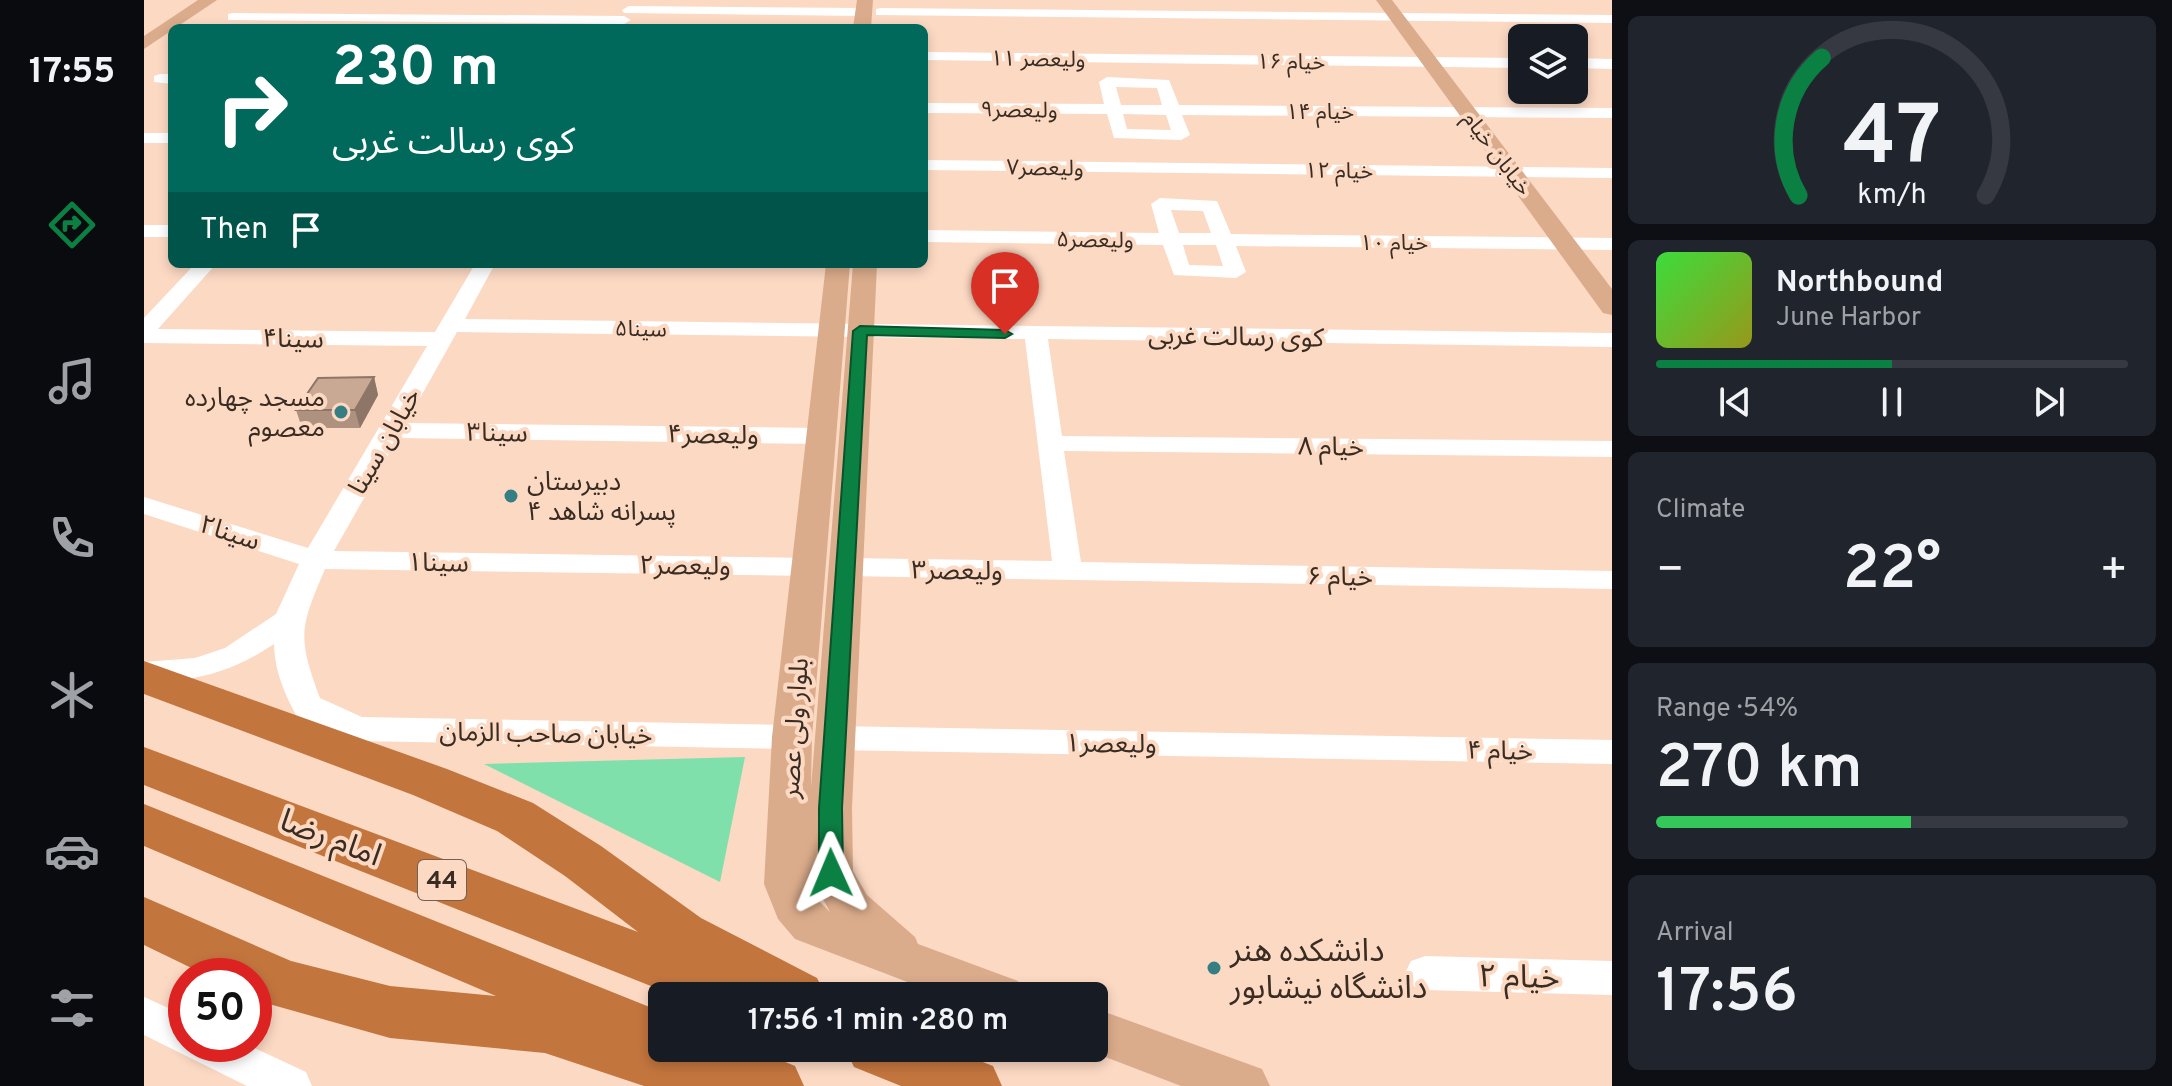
<!DOCTYPE html>
<meta charset="utf-8">
<style>
body{margin:0;font-family:Overpass,"Noto Sans Arabic",sans-serif;background:#20242c;color:#f1f3f6;height:100vh;display:flex;flex-direction:column;font-size:30px;white-space:nowrap}
*{box-sizing:border-box;margin:0}
p{font-size:26px;color:#9ea1a6}
.icon{flex:none;width:44px;height:44px;fill:none;stroke:currentColor;stroke-width:2;stroke-linecap:round;stroke-linejoin:round}
.map{position:relative;flex:1;overflow:hidden}
.side{display:flex;flex-direction:column;gap:16px;padding:16px;background:#0d0f14;width:560px}
.side>*{flex:none}
.banner{position:absolute;left:24px;top:24px;width:760px;height:244px;border-radius:12px;box-shadow:0 4px 12px #0003;background:#00695c;color:#fff;overflow:hidden}
.controls{position:absolute;left:1364px;top:24px;display:grid;gap:16px}
.controls a{display:grid;place-items:center;width:80px;height:80px;border-radius:12px;background:#171b24;box-shadow:0 4px 12px #0003;font-size:40px}
.speed{position:absolute;left:24px;top:958px;display:flex;gap:16px;font-size:40px;font-weight:700;text-align:center}
.speed>*{display:grid;place-content:center;width:104px;height:104px;border-radius:50%;background:#171b24;box-shadow:0 4px 12px #0003;line-height:1}
.speed .limit{border:12px solid #d22;background:#fff;color:#111}
.pin{position:absolute;display:grid;place-items:center;width:68px;height:68px;color:#fff;margin:-82px -34px;border-radius:50% 50% 50% 0;rotate:-45deg;box-shadow:0 0 8px #0007}
.pin .icon{rotate:45deg}
.me{position:absolute;width:88px;margin:-44px;rotate:359deg;stroke-linejoin:round;filter:drop-shadow(0 0 6px #0008)}
.turn{display:flex;align-items:center;gap:28px;height:168px;padding:0 32px;font-size:36px}
.turn .icon{width:104px;height:104px;stroke-width:2.5}
.turn b{display:block;font-size:56px;line-height:68px}
.then{display:flex;align-items:center;height:76px;padding:0 32px;background:#0003;gap:16px;font-size:30px}
.big{font-size:60px;font-weight:600;line-height:1.1}
.side .card{flex:1;display:flex;flex-direction:column;justify-content:center;gap:12px;min-width:0;padding:0 28px;border-radius:12px;background:#20242c}
.side .dial{align-items:center;gap:0}
.dial svg{height:208px;overflow:visible;fill:none;stroke:#363941;stroke-width:7;stroke-linecap:round;text-anchor:middle}
.dial text{fill:#f1f3f6;stroke:none}
.song{display:flex;align-items:center;gap:24px}
.cover{width:96px;height:96px;border-radius:12px;background:linear-gradient(135deg,hsl(120 70% 55%),hsl(60 70% 35%))}
.played{height:8px;border-radius:4px;background:linear-gradient(90deg,#0b8043 50%,#363941 50%)}
.keys{display:flex;justify-content:space-around;direction:ltr}
.heat{display:flex;justify-content:space-between;align-items:center;font-size:44px;direction:ltr}
.charge{height:12px;border-radius:6px;background:linear-gradient(90deg,#34c759 54%,#363941 0)}
.trip{position:absolute;left:504px;top:982px;width:460px;height:80px;border-radius:12px;background:#171b24;box-shadow:0 4px 12px #0003;font-weight:600;line-height:80px;text-align:center}
main{display:flex;flex:1;min-height:0}
.tab-bar{display:flex;flex-direction:column;width:144px;justify-content:space-around;align-items:center;background:#090b0e;color:#9ea1a6}
.tab-bar .icon{width:56px;height:56px}
.tab-bar .on{color:#0b8043}
.tab-bar b{font-size:36px;color:#f1f3f6}
.map>svg:first-child{display:block}
</style>
<main>
<nav class="tab-bar">
<b>17:55</b>
<svg class="icon on" aria-label="directions" viewBox="0 0 24 24"><path d="M12 3l9 9-9 9-9-9zM9 14v-3h6M13 9l2 2-2 2"/></svg>
<svg class="icon" aria-label="music" viewBox="0 0 24 24"><path d="M9 18V5l10-2v13"/><circle cx="6" cy="18" r="3"/><circle cx="16" cy="16" r="3"/></svg>
<svg class="icon" aria-label="phone" viewBox="0 0 24 24"><path d="M5 4h4l2 5-3 2q2 4 5 5l2-3 5 2v4C11 20 4 13 5 4z"/></svg>
<svg class="icon" aria-label="climate" viewBox="0 0 24 24"><path d="M12 3v18M4 7l16 10M4 17L20 7"/></svg>
<svg class="icon" aria-label="car" viewBox="0 0 24 24"><path d="M5 17H2v-5l4-1 3-4h7l3 4 3 1v5h-3M9 17h6M6 11h13"/><circle cx="7" cy="17" r="2"/><circle cx="17" cy="17" r="2"/></svg>
<svg class="icon" aria-label="filters" viewBox="0 0 24 24"><path d="M4 7h16M4 17h16"/><circle cx="9" cy="7" r="2"/><circle cx="15" cy="17" r="2"/></svg>
</nav>
<div class="map">
<svg width="1468" height="1086" viewBox="0 0 1468 1086">
<rect width="100%" height="100%" fill="#fcd9c3"/>
<path fill="#7fe0ab" d="M601 757 576 882 340 764Z"/>
<g fill="none" stroke-linecap="round" stroke-linejoin="round">
<path fill="#fff" fill-rule="evenodd" d="M485 6 719 8 726 12 719 16 480 13 478 10Z
M737 8 1468 15V23L732 15V9Z
M89 13 480 16 487 20 480 24 84 20V14Z
M780 52 1378 58V68L780 60Z
M1430 58 1468 59V69L1430 68Z
M16 74H28V84L10 82V76Z
M963 77 1025 80 1035 105 1468 108V118L1038 115 1046 135 1037 140 970 138 963 114 780 113V103L960 104 955 82ZM972 87 1013 88 1018 105H977ZM979 114 1022 115 1027 130 983 129Z
M0 133H28V143H0Z
M780 160 1468 168V178L780 170Z
M1016 198 1073 201 1087 234 1468 238V250L1092 246 1102 272 1092 278 1030 275 1019 245 780 242V230L1015 233 1007 204ZM1027 210 1059 211 1067 233H1035ZM1039 245H1072L1079 266 1045 265Z
M0 225H28V237H0Z
M51 264H72L14 329 291 332 331 264H351L321 319 1468 333V347L904 339 918 436 1468 441V457L920 451 937 562 1468 571V589L702 576 692 573 688 567 692 561 702 558 908 561 881 339 313 332 262 423 677 428 686 431 690 436 686 441 677 444 254 438 190 551 664 558 674 561 678 567 674 573 664 576 181 569C156 628 153 636 176 698L218 717 648 725 660 728 665 737 660 746 648 749 214 741 200 736 207 748 202 757 190 760 178 757C156 722 131 687 130 644 85 674 53 680 0 684V662L51 658 81 648 132 614 155 564 0 514V497L164 548 283 346 0 343V318Z
M691 726 1468 740V764L691 750 679 747 674 738 679 729Z
M1281 956 1468 961V995L1281 990 1267 985 1261 973 1267 961Z
M0 997 42 1016V1044H102L162 1072 168 1086H103L0 1035Z"/>
<path fill="#dbac8b" fill-rule="evenodd" d="M54 0H73L0 49V36Z
M713 0H729L727 28H709Z
M1232 0H1248L1468 289V315L1459 313Z
M682 264H706L668 737 667 788 709 264H733L708 808 709 871 723 895 771 937 774 944 874 981 881 996H800L651 939 634 919 620 884 628 737ZM666 875 686 912 670 896Z
M950 1008 1118 1069 1126 1086H1037L938 1048H950Z"/>
<path fill="#c3753e" fill-rule="evenodd" d="M0 661 303 769 389 803 457 846 557 918 673 978 682 996H532L0 785V747L494 932 421 876 353 831 269 795 0 694Z
M0 804 518 1012V1048H608L651 1066 660 1086H500L401 1053 246 1038 118 1002 110 998V976H64L0 945V897L147 961 246 986 352 996 0 846Z
M701 1048H803L849 1066 858 1086H757L710 1067Z"/>
</g>
<path fill="#ae917f" d="M230 377 234 395 216 428H158L152 410Z"/>
<path fill="#8d7668" d="M230 377 234 395 216 428 211 410Z"/>
<path fill="#caa994" stroke="#8d7668" stroke-width="2" d="M230 377 211 410H152L174 378Z"/>
<path fill="#0b8043" stroke="#07532c" stroke-width="2" d="M716 326 861 330 868 334 861 338 723 335 698 808 699 873 696 880 687 883 679 880 675 873V808L709 331Z"/>
<g fill="#357e83" stroke="#fcd9c3" stroke-width="3">
<circle cx="197" cy="412" r="8"/>
<circle cx="367" cy="496" r="8"/>
<circle cx="1070" cy="968" r="8"/>
</g>
<g text-anchor="middle" stroke-width="8" stroke-linejoin="round" paint-order="stroke">
<g font-size="22" fill="#392c23" stroke="#fcd9c3">
<text transform="translate(894 58) rotate(1)" y="8">ولیعصر ۱۱</text>
<text transform="translate(1147 61) rotate(1)" y="8">خیام ۱۶</text>
<text transform="translate(875 109) rotate(1)" y="8">ولیعصر۹</text>
<text x="1176" y="119">خیام ۱۴</text>
<text transform="translate(1354 153) rotate(53)" y="8">خیابان خیام</text>
<text transform="translate(901 167) rotate(1)" y="8">ولیعصر۷</text>
<text transform="translate(1195 170) rotate(1)" y="8">خیام ۱۲</text>
<text transform="translate(951 239) rotate(1)" y="8">ولیعصر۵</text>
<text x="1250" y="250">خیام ۱۰</text>
<text transform="translate(497 328) rotate(1)" y="8">سینا۵</text>
</g>
<rect fill="#fcd9c3" stroke="#746053" stroke-width="2" x="274" y="860" width="48" height="40" rx="6"/>
<g font-size="24" font-weight="bold" fill="#392c23">
<text x="298" y="888">44</text>
</g>
<g font-size="26" fill="#392c23" stroke="#fcd9c3">
<text transform="translate(1092 336) rotate(1)" y="9">کوی رسالت غربی</text>
<text transform="translate(149 338) rotate(1)" y="9">سینا۴</text>
<text transform="translate(353 432) rotate(1)" y="9">سینا۳</text>
<text transform="translate(569 434) rotate(1)" y="9">ولیعصر۴</text>
<text transform="translate(240 441) rotate(-60)" y="9">خیابان سینا</text>
<text transform="translate(1187 446) rotate(1)" y="9">خیام ۸</text>
<text transform="translate(86 532) rotate(18)" y="9">سینا۲</text>
<text transform="translate(294 562) rotate(1)" y="9">سینا۱</text>
<text transform="translate(541 565) rotate(1)" y="9">ولیعصر۲</text>
<text transform="translate(813 570) rotate(1)" y="9">ولیعصر۳</text>
<text transform="translate(1196 576) rotate(1)" y="9">خیام ۶</text>
<text transform="translate(650 728) rotate(-86)" y="9">بلوار ولی عصر</text>
<text transform="translate(402 733) rotate(1)" y="9">خیابان صاحب الزمان</text>
<text transform="translate(967 743) rotate(1)" y="9">ولیعصر۱</text>
<text transform="translate(1356 750) rotate(1)" y="9">خیام ۴</text>
</g>
<g font-size="26" fill="#392c23" stroke="#fcd9c3" text-anchor="end">
<text x="181" y="406">مسجد چهارده<tspan x="181" dy="30">معصوم</tspan></text>
<text x="383" y="490" text-anchor="start">دبیرستان<tspan x="383" dy="30">پسرانه شاهد ۴</tspan></text>
</g>
<g font-size="32" fill="#392c23" stroke="#fcd9c3">
<text transform="translate(187 837) rotate(21)" y="11">امام رضا</text>
<text transform="translate(1375 976) rotate(1)" y="11">خیام ۲</text>
</g>
<g font-size="32" fill="#392c23" stroke="#fcd9c3" text-anchor="start">
<text x="1086" y="961">دانشکده هنر<tspan x="1086" dy="37">دانشگاه نیشابور</tspan></text>
</g>
</g>
</svg>
<div class="controls">
<a><svg class="icon" aria-label="layers" viewBox="0 0 24 24"><path d="M12 4l9 5-9 5-9-5zM3 14l9 5 9-5"/></svg></a>
</div>
<div class="speed"><div class="limit">50</div></div>
<div class="pin" style="left:861px;top:334px;background:#d93025"><svg class="icon" aria-label="arrive" viewBox="0 0 24 24"><path d="M6 21V4h12l-3 4 3 4H6"/></svg></div>
<svg class="me" style="left:687px;top:873px" viewBox="-20 -20 40 40"><path d="M0-17L14 15 0 8-14 15z" fill="#0b8043" stroke="#fff" stroke-width="4"/></svg>
<div class="trip">17:56 · 1 min · 280 m</div>
<div class="banner">
<div class="turn"><svg class="icon" aria-label="right" viewBox="0 0 24 24"><path d="M7 20v-9h11M14 6l5 5-5 5"/></svg><div><b>230 m</b>کوی رسالت غربی</div></div>
<div class="then">Then<svg class="icon" aria-label="arrive" viewBox="0 0 24 24"><path d="M6 21V4h12l-3 4 3 4H6"/></svg></div>
</div>
</div>
<section class="side">
<div class="card dial"><svg viewBox="0 0 100 80">
<path d="M14 69A42 42 0 1 1 86 69"/>
<path d="M14 69A42 42 0 0 1 23 16" stroke="#0b8043"/>
<text x="50" y="56" font-size="32" font-weight="700">47</text>
<text x="50" y="72" font-size="11">km/h</text>
</svg></div>
<div class="card">
<div class="song"><i class="cover"></i><div><b>Northbound</b><p>June Harbor</p></div></div>
<div class="played"></div>
<div class="keys"><svg class="icon" aria-label="previous" viewBox="0 0 24 24"><path d="M18 5L8 12l10 7zM5 5v14"/></svg><svg class="icon" aria-label="pause" viewBox="0 0 24 24"><path d="M8 5v14M16 5v14"/></svg><svg class="icon" aria-label="next" viewBox="0 0 24 24"><path d="M6 5l10 7-10 7zM19 5v14"/></svg></div>
</div>
<div class="card"><p>Climate</p>
<div class="heat"><a>−</a><b class="big">22°</b><a>+</a></div>
</div>
<div class="card"><p>Range · 54%</p><b class="big">270 km</b><div class="charge"></div></div>
<div class="card"><p>Arrival</p><b class="big">17:56</b></div>
</section>
</main>
